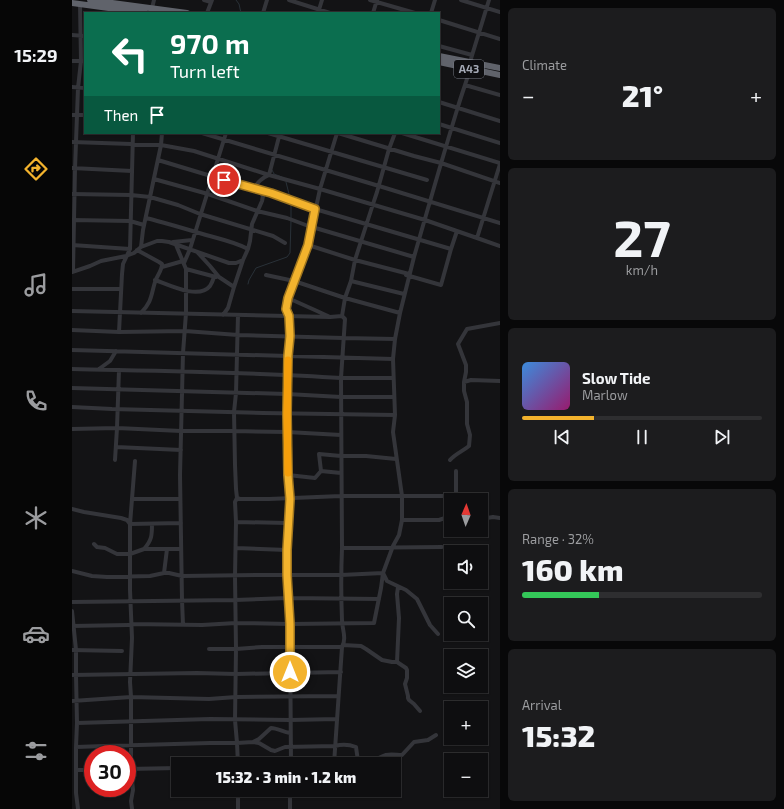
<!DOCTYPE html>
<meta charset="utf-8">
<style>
body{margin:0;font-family:"Exo 2",sans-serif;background:#1c1c1e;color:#f1f3f6;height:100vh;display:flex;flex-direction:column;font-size:15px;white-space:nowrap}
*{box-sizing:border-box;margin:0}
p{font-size:13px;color:#9b9c9f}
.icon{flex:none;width:22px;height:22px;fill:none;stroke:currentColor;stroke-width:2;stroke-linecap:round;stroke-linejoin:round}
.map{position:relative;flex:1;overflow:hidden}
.side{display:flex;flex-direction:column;gap:8px;padding:8px;background:#080809;width:284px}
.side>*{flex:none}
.hud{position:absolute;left:12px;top:12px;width:356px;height:122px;border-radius:0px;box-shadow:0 1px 3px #0004,0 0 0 1px #2e2e30;background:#0b6e4f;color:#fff;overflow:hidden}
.needle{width:26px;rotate:2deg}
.controls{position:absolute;left:372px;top:493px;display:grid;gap:8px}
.controls a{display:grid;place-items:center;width:44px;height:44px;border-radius:0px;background:#0e0e10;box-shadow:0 1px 3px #0004,0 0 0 1px #2e2e30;font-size:20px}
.speed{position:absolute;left:12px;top:745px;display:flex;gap:8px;font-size:20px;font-weight:700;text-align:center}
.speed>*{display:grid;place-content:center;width:52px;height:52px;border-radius:50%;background:#0e0e10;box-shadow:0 1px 3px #0004,0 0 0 1px #2e2e30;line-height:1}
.speed .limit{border:6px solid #d22;background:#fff;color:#111}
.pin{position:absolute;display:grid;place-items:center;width:34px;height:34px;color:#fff;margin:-17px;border:2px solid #fff;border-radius:50%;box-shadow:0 1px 4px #0007}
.me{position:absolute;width:44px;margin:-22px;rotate:0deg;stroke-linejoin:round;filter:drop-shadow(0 0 3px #0008)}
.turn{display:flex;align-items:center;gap:14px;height:84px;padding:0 20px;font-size:18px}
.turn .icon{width:52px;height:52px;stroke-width:2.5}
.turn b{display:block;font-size:28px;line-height:34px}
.then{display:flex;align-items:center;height:38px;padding:0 20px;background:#0003;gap:8px;font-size:15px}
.big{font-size:30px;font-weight:800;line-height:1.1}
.side .card{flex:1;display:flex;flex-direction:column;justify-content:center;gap:6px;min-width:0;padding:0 14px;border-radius:6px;background:#1c1c1e}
.side .dial{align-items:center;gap:0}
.dial b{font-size:52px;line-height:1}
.song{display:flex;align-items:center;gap:12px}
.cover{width:48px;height:48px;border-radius:6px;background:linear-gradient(135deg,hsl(210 70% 55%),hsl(320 70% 35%))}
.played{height:4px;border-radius:2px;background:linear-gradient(90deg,#f3b32d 30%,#2e2e30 30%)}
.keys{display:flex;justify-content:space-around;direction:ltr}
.heat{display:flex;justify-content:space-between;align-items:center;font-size:22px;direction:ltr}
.charge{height:6px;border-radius:3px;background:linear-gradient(90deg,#34c759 32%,#2e2e30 0)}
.trip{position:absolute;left:99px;top:757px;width:230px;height:40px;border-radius:0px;background:#0e0e10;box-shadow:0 1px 3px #0004,0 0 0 1px #2e2e30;font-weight:800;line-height:40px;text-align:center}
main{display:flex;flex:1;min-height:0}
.menu{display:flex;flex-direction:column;width:72px;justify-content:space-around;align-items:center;background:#060606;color:#9b9c9f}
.menu .icon{width:28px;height:28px}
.menu .active{color:#f3b32d}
.menu b{font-size:18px;color:#f1f3f6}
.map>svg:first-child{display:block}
</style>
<main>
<nav class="menu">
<b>15:29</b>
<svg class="icon active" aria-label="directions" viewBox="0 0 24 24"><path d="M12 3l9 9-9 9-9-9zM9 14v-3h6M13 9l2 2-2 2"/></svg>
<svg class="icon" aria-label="music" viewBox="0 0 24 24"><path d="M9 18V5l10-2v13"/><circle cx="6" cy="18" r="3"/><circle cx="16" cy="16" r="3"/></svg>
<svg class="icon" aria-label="phone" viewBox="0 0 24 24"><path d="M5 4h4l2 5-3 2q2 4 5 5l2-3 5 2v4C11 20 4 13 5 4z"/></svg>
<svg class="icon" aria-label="climate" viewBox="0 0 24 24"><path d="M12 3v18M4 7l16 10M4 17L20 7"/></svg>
<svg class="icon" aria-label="car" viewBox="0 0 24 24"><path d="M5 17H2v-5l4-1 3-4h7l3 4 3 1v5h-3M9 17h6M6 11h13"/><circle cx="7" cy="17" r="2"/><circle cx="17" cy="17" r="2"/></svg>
<svg class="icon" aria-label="filters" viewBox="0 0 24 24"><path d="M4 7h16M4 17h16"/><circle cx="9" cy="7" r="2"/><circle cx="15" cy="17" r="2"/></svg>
</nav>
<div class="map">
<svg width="428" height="809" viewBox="0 0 428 809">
<rect width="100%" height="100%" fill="#131315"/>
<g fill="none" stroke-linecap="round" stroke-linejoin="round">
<path stroke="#293138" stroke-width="1" d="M164 0 167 4 169 13
M200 170 202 174 210 177
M214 182 218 198
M219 203V218
M176 284 177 280 184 268 215 257 218 253 219 221"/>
<path stroke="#34353a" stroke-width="4" d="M132 0 139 2
M217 0 258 13
M298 0 343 13
M389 0 428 12
M8 4 9 61H13
M80 8 82 0
M135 13 140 0
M191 13 195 0
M246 13 250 0
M301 13 305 0
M359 13 363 0
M367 20 428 39
M0 35 13 36
M367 46 400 55
M0 61H9L6 88 3 169 1 271
M398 62 417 0
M393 85 428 95
M0 87 13 88
M367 102 428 121
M0 115H13
M367 124 428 143
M130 133 307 186 428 223
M196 133 355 180
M266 133 342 156 369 163 428 183
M330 133 428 163
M0 142 89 145 122 151 197 175 248 189 353 220 405 238 428 246
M86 160 182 189 186 190 189 193 191 196 190 201 180 224 178 241 176 249 171 260 162 287 156 308 151 315
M0 168 60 171
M82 179 136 194 185 211 215 218 239 227
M182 189C185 182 190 178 197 175L208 133
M188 191 243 209 379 249
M0 194 59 195 78 197 106 205 128 214 201 236 213 243
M74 218C94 223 114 229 134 235 148 239 163 242 176 249
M0 220 58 221 72 225
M405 238 428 164
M101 242 120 240
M0 245 58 249
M104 245 114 269V313L111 353 108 475 110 600 111 625
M236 245 283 260 337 274
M69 247 71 230 89 145 90 133
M65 250 87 262 90 264C90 271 85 275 83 282 79 295 80 302 69 313
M126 253 138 266 147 277 162 287
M342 257C356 208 370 159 385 110 389 96 394 83 398 69
M112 263 118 249 154 133
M90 267 111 261
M114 269 144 277
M0 272 18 266 29 261 54 256 62 253 69 247 85 241H90L97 242 157 263H164L171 260
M194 275 222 281 273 298 328 313
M334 275 369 285 379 249 385 231
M83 280C97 285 127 300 138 286 140 283 141 280 142 277
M279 281 332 294
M0 289H49
M216 298 245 311 258 317 270 316
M0 311 258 317
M166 315 164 393 162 412 163 465 164 489 165 498 168 499H197L269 496H384
M0 330 47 332 113 331 166 335 271 338 323 339
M47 332 50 274 51 264 58 249 61 133
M0 350 321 359
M0 369C90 371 180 372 269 378L270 548C269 572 269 596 270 620 270 629 275 638 270 647L262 764
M27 369 38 361 44 351
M321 378H269L273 319 270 316 273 298 279 281 283 260 301 204 305 192 317 149 323 133
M392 382 399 380 428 381
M0 388 215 394 269 397H322
M0 407 40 409 191 413 323 415
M0 429 45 428 109 431H162L215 432 269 435
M44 447 109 450
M43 460 45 428 47 370
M378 460C383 454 391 451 397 446L398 435 395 424V402L392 391V382L394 372V365L386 344 395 329 428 323
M249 471 247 454 269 456H294L324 459
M384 471V500
M216 475 243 478 249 471 269 473
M165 498 163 502 164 522 163 576 164 649 163 720 165 743 166 764
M60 499H108
M0 509 12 512 49 518 55 520 58 524 109 523
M409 519 421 517 428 518
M330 520H367L376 517 377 513 379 512
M164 522 216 523
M22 544 25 547 33 548 45 554H58L72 549H109
M164 548 215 550
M270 548 370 547
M72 549C80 540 80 535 80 524
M0 571 20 576 35 577 78 576 92 573H97L110 576 185 575H269L311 573 315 581 334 590 345 599 358 625 366 634
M92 573 95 549
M0 602 163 600 216 598 307 599
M0 611 4 650V675L5 723 4 747V793L6 809
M59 624 130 625 164 623 218 624 302 623 309 588 311 573 321 546 327 535 330 520V496L321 432 323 415 321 359 323 339 328 313 342 257 240 227
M0 626 57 625
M271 645 289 646 294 649 310 660 320 662H325L334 668 335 670V678L333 684 336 696V698L337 700 342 704 348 711
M137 649H164L190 647H270
M0 650 50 651
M325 662 327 618 325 594 326 587
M0 675 125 673 164 674 269 672
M0 701 59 697 137 699 164 697 266 696
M5 723 138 719 218 720 265 719
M181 742 187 739 199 728C205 728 211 732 218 733
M4 747 32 746 138 743H165L181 742 187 743 199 750 203 751 213 747 263 746C270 744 276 744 284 747L286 761C296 766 304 758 314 755 319 754 325 755 330 755L342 742 356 740 364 735
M219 764 218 624 215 575V550L218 499 216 475 215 413 216 356 218 336 217 317 214 309 216 298 236 245 248 189 265 133
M55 769 106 768
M5 770H21
M166 790V809
M60 809 59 801 61 790 59 769V697L58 682 60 638 58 590V524L63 461
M218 809V790"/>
<path stroke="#60636b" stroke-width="6" d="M18 0 115 13
M0 3 73 13
M367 56 428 68
M367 62 428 75"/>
</g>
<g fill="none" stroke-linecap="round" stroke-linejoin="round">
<defs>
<path id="route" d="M152 180 199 193 243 209 236 245 216 298 214 309 217 316 218 336 216 356 215 414 216 475 218 499 215 550V575L218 624V672"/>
</defs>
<use href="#route" stroke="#9e741d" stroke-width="10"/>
<use href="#route" stroke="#f3b32d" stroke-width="7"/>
<path stroke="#f59e0b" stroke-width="7" d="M216 360 215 414 216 473"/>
</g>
<g text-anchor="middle" stroke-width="4" stroke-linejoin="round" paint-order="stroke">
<rect fill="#0e0e10" stroke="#777a84" stroke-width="1" x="382" y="60" width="30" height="18" rx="3"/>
<g font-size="11" font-weight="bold" fill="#a4a9b5">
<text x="397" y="73">A43</text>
</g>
</g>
</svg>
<div class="controls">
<a><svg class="needle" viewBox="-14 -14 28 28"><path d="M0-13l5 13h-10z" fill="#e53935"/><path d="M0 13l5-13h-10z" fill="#9b9c9f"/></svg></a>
<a><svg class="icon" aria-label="sound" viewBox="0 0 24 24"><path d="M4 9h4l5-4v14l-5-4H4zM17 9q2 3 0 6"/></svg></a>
<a><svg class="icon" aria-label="search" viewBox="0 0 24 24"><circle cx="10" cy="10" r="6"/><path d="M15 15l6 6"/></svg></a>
<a><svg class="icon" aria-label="layers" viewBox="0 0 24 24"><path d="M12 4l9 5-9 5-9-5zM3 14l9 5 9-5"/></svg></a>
<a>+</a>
<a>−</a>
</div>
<div class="speed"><div class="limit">30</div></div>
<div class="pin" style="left:152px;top:180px;background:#d93025"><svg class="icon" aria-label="arrive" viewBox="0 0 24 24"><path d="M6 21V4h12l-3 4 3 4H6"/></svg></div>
<svg class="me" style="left:218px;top:672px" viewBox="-20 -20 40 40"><circle r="17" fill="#f3b32d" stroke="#fff" stroke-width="3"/><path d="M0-11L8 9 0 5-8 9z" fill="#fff"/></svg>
<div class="trip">15:32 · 3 min · 1.2 km</div>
<div class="hud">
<div class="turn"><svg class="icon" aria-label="left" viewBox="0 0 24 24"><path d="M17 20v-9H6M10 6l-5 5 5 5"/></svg><div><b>970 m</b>Turn left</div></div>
<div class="then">Then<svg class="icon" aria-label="arrive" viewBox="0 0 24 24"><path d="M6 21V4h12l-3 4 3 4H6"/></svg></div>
</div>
</div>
<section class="side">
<div class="card"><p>Climate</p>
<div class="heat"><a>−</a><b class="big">21°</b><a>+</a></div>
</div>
<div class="card dial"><b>27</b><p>km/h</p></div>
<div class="card">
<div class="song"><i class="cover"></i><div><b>Slow Tide</b><p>Marlow</p></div></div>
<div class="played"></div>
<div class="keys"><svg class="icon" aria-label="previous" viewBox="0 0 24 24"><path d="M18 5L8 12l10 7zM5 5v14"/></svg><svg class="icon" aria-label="pause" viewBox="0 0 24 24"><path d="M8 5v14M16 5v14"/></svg><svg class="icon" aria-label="next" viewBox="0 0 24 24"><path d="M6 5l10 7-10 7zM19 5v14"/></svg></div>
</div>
<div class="card"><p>Range · 32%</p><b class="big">160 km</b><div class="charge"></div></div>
<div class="card"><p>Arrival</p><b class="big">15:32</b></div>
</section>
</main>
